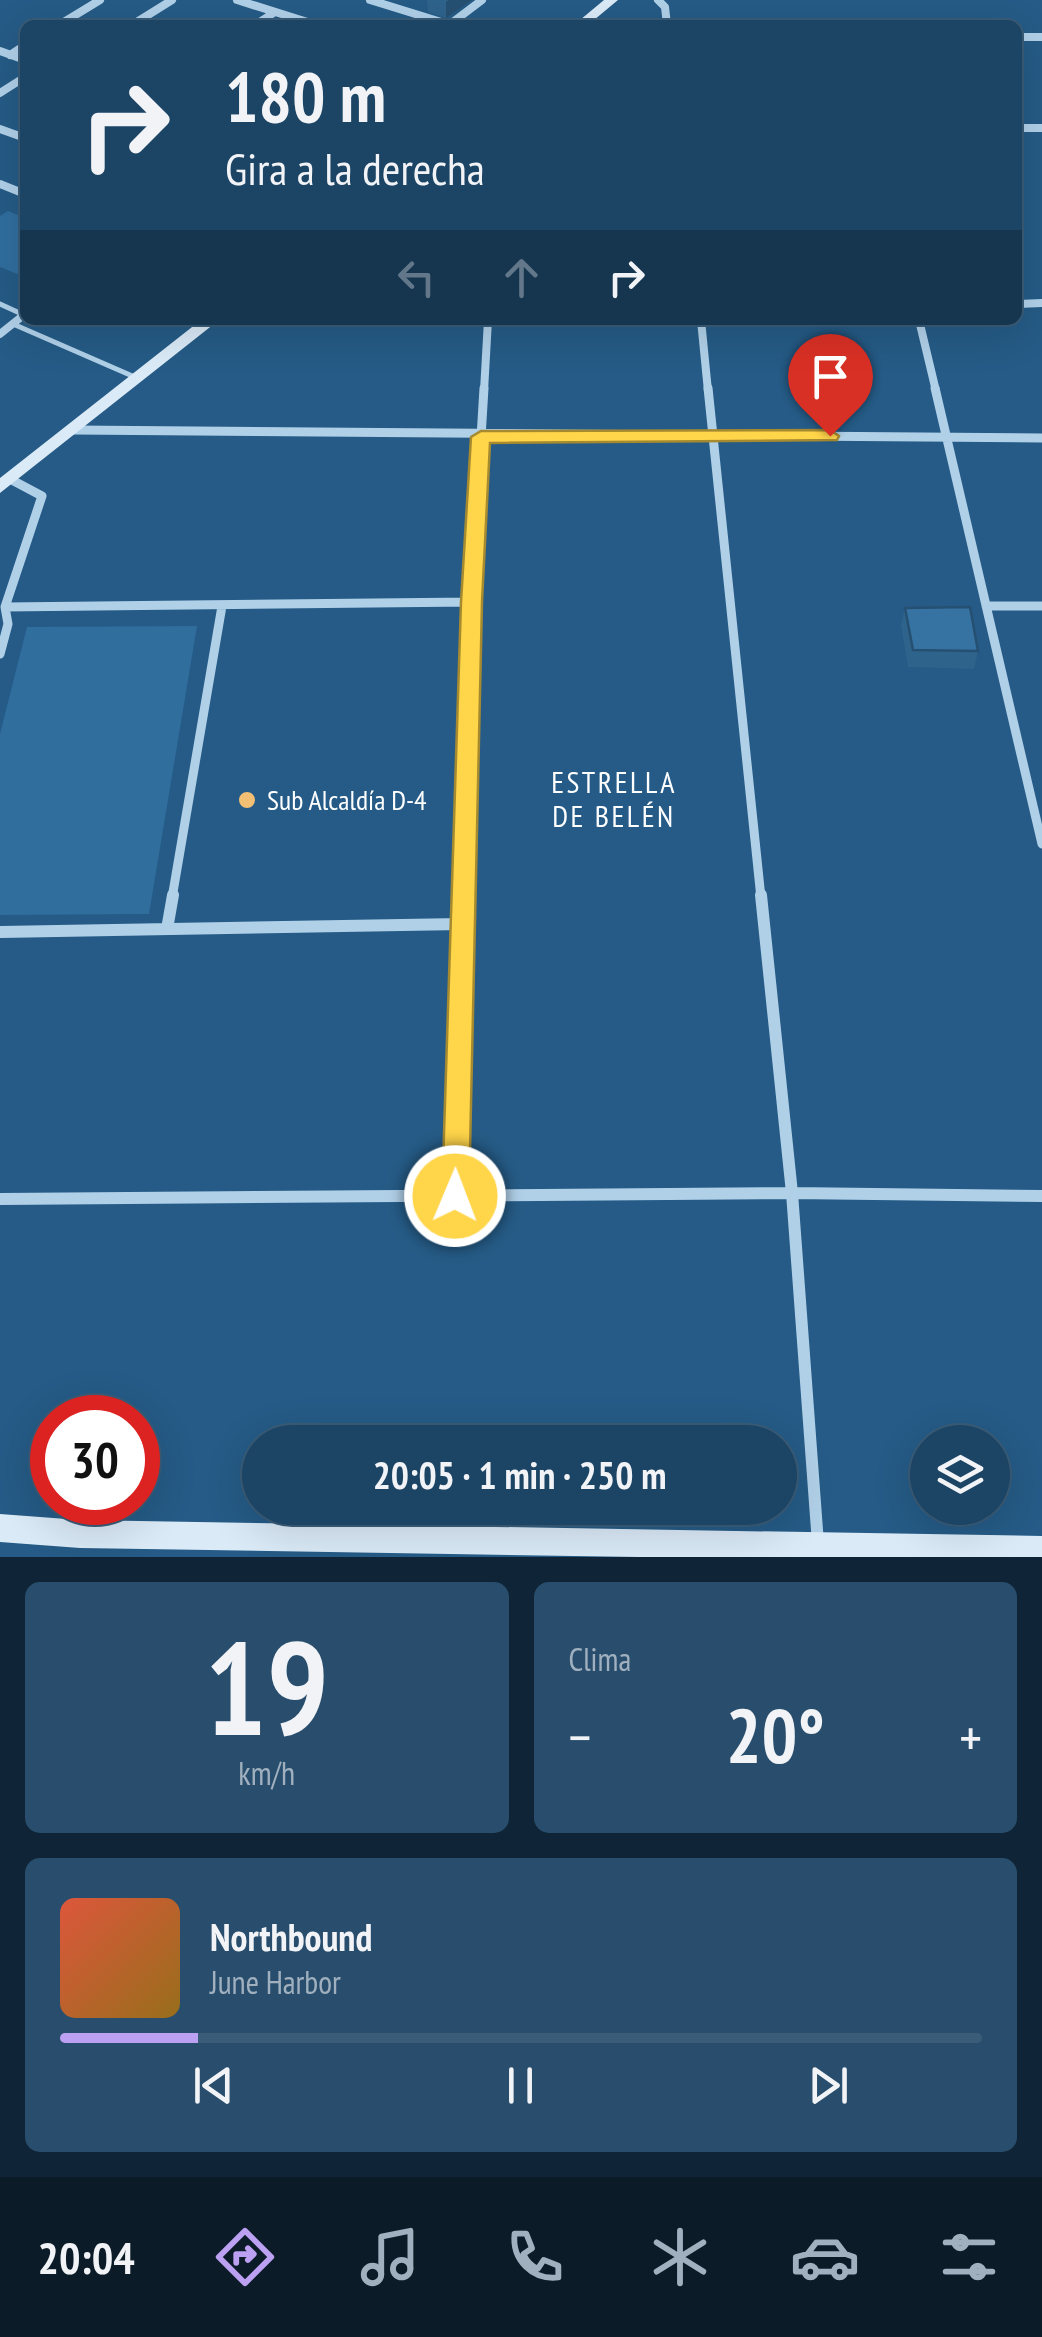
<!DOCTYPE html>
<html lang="es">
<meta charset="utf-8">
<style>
body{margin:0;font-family:"PT Sans Narrow",sans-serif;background:#294e6d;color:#f1f3f6;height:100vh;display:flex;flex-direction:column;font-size:38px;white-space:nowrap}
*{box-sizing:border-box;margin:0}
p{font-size:32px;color:#a0b0bf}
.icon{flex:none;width:55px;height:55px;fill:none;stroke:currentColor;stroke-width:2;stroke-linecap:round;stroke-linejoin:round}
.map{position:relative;height:1557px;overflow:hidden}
.sheet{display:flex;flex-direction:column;gap:25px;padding:25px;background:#0f2537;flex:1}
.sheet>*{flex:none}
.guide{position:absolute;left:20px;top:20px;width:1002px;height:305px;border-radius:15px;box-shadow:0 10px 40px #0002,0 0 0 2px #3a5c78;background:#1c4464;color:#f1f3f6;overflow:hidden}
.tools{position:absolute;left:910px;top:1425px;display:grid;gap:20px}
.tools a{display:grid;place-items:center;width:100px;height:100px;border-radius:50%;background:#1c4464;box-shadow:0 10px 40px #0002,0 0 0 2px #3a5c78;font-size:50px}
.speed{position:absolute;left:30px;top:1395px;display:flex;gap:20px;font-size:50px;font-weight:700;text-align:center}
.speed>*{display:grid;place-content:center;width:130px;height:130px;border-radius:50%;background:#1c4464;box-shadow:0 10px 40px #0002,0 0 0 2px #3a5c78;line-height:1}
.speed .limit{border:15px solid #d22;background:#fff;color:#111}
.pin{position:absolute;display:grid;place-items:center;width:85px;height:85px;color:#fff;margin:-102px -42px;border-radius:50% 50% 50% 0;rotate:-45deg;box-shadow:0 0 10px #0007}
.pin .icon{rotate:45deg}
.me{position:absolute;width:110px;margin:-55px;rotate:1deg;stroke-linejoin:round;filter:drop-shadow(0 0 8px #0008)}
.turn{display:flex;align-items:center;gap:35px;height:210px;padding:0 40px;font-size:45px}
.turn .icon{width:130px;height:130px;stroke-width:2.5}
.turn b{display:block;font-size:70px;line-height:85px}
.lanes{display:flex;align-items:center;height:95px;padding:0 40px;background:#0003;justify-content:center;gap:50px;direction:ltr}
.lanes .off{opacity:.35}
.big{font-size:75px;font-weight:700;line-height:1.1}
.sheet .tile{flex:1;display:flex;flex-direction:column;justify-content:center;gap:15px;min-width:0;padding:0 35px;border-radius:15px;background:#294e6d}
.sheet .dial{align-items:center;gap:0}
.dial b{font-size:130px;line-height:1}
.song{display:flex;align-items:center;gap:30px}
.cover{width:120px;height:120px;border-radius:15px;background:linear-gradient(135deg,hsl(10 70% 55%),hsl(40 70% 35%))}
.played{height:10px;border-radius:5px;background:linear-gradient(90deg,#bca0f2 15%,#3a5c78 15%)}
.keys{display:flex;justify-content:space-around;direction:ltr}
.heat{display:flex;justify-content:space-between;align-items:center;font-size:55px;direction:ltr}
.sheet .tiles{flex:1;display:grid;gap:25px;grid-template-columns:1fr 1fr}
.tile:last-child{grid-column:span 2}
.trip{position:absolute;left:242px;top:1425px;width:555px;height:100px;border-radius:50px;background:#1c4464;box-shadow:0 10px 40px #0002,0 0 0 2px #3a5c78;font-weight:700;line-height:100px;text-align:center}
.dock{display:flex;height:160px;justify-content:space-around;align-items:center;background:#0b1b28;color:#a0b0bf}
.dock .icon{width:70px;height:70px}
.dock .active{color:#bca0f2}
.dock b{font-size:45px;color:#f1f3f6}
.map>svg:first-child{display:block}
</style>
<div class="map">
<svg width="1042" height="1557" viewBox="0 0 1042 1557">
<rect width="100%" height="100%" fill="#255b86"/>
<path fill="#306e9e" d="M8 211 25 218V277L0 267V216Z
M197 626 149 914 0 915V734L27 627Z"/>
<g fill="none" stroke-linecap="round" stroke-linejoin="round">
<path stroke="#b0d0e8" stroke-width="5" d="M0 304 24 315
M13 324 137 378"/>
<path stroke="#b0d0e8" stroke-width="8" d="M237 0 317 25
M370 0 451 25
M658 0 665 7 667 25
M59 25 100 0
M132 25 172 0
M255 25 275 12
M449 25 482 0
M1018 37H1042
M0 51 25 60
M10 55 25 45
M0 93 25 77
M1018 128H1042
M0 129 25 138
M0 184 25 194
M1018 304 1042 303
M701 320 708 391
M919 320 936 391
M0 334 25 314
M484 391 488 320"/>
<path stroke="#b0d0e8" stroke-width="9" d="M708 388 761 898
M935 388 1042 844
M74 430 1042 438
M986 606H1042
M5 607 471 602
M0 654 8 624 5 607 42 496 10 479
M172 898 222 606
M463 898 471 602 484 388"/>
<path stroke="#b0d0e8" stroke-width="12" d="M761 895 792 1193 819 1557
M167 929 173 895
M0 932 461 924
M455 1196 463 895
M0 1199 792 1193 1042 1196"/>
<path fill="#daeaf7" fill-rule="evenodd" d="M604 0H618L588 25H574Z
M201 320H219L0 493V478Z
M0 1514 80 1520 1042 1536V1557H639L80 1548 0 1542Z"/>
</g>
<path fill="#2e638c" d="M427 0H472L446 18 428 12Z
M905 608 978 651 974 669 908 667 901 625Z"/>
<path fill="#265072" d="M449 0H472L446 18V2Z"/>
<path fill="#3673a3" stroke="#265072" stroke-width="2.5" d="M970 607 978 651 913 650 905 608Z"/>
<path fill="#ffd54a" stroke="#a68a30" stroke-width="2.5" d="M830 430 839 436 837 440 490 443 482 602 469 1196 465 1205 455 1208 446 1205 442 1196 461 602 471 437 481 431Z"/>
<circle fill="#f2bf75" stroke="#255b86" stroke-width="4" cx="247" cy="800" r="10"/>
<g text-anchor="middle" stroke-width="10" stroke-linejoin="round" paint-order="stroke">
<g font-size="28" fill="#fff" stroke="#255b86" text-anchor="start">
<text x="267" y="810">Sub Alcaldía D-4</text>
</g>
<g font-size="30" letter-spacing="2.5" fill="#fff" stroke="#255b86">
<text x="614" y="793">ESTRELLA<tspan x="614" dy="34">DE BELÉN</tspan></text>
</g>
</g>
</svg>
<div class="tools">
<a><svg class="icon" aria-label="layers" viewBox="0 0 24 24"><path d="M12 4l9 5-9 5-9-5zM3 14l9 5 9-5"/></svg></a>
</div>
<div class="speed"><div class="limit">30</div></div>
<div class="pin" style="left:830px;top:436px;background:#d93025"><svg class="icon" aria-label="arrive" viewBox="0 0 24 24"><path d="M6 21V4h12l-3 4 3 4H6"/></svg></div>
<svg class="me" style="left:455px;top:1196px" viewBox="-20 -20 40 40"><circle r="17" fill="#ffd54a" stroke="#fff" stroke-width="3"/><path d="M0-11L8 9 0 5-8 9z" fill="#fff"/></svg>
<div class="trip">20:05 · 1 min · 250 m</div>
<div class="guide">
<div class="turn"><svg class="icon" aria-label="right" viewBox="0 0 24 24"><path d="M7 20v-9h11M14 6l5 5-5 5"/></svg><div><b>180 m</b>Gira a la derecha</div></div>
<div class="lanes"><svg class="icon off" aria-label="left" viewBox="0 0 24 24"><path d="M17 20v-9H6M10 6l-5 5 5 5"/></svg><svg class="icon off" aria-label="ahead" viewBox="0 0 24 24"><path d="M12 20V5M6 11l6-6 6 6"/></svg><svg class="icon" aria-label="right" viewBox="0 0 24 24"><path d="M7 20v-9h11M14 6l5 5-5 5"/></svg></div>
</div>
</div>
<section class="sheet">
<div class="tiles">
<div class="tile dial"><b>19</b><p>km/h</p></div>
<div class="tile"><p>Clima</p>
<div class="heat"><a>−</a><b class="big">20°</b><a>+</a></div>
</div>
<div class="tile">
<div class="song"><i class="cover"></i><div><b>Northbound</b><p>June Harbor</p></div></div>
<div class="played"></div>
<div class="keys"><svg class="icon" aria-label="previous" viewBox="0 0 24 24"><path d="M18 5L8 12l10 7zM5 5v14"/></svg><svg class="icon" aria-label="pause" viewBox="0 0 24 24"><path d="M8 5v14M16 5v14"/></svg><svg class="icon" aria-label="next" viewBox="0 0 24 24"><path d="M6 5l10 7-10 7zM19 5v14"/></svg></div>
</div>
</div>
</section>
<nav class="dock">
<b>20:04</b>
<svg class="icon active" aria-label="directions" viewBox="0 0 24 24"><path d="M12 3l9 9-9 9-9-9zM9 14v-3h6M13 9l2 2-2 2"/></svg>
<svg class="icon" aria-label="music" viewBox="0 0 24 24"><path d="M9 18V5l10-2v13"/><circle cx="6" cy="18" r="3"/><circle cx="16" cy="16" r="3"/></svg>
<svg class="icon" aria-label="phone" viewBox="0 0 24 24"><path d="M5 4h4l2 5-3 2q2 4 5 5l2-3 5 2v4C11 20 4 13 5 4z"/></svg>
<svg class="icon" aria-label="climate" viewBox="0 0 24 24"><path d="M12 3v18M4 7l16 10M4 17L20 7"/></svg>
<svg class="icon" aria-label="car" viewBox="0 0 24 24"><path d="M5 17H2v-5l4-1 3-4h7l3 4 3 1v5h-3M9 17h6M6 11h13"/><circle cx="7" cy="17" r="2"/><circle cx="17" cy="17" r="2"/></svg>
<svg class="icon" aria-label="filters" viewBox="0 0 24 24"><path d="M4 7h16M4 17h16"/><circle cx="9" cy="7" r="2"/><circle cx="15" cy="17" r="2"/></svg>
</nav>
